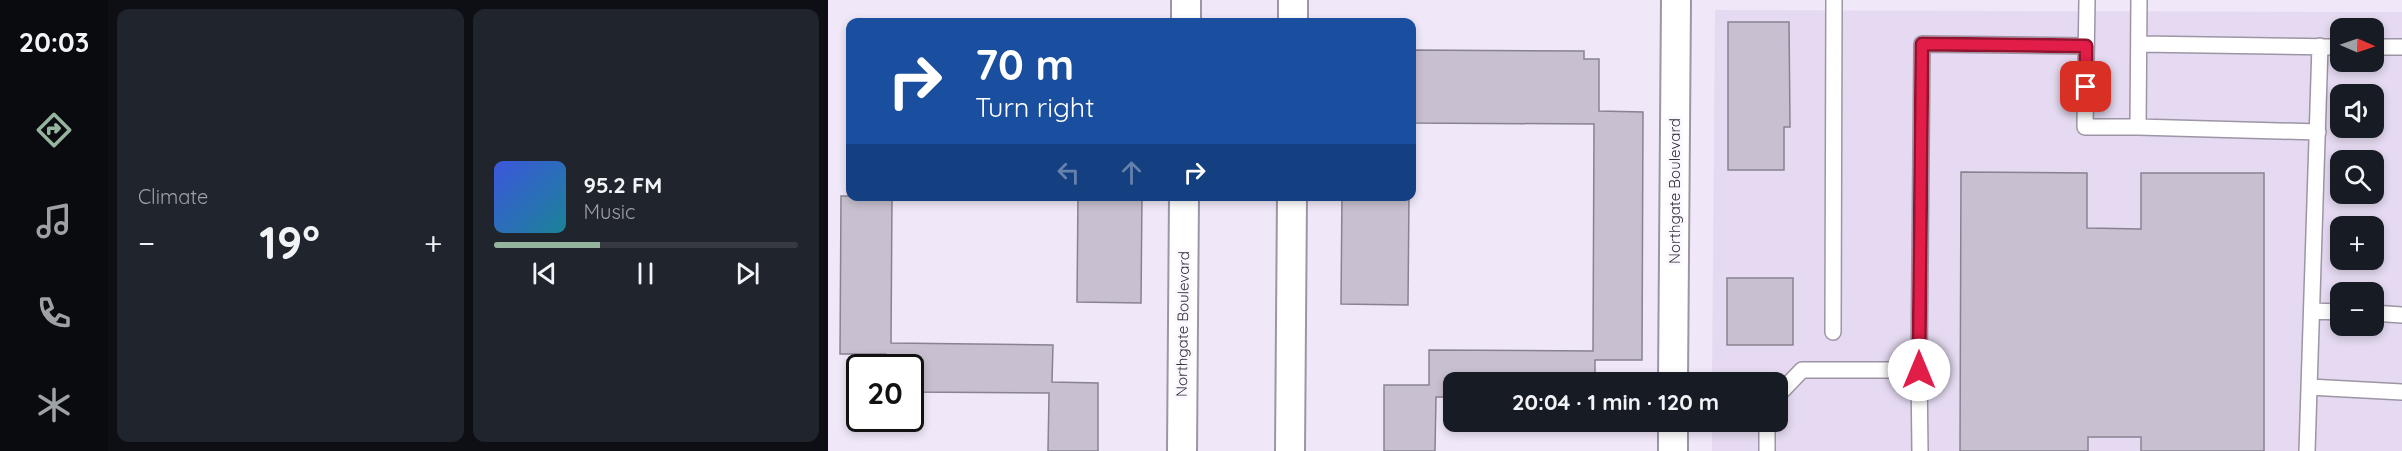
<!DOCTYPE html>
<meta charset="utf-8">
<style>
body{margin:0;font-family:Quicksand,sans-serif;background:#20242c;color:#f1f3f6;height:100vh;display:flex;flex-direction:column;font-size:22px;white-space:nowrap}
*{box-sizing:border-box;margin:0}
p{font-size:20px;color:#9ea1a6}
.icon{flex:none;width:33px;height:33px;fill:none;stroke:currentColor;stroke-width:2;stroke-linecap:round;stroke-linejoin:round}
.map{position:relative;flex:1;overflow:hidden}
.side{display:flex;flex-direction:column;gap:9px;padding:9px;background:#0d0f14;width:720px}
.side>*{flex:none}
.guide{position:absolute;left:18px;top:18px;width:570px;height:183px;border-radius:12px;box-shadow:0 3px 9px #0003;background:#1a4fa0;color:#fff;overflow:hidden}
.needle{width:39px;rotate:92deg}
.fabs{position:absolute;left:1502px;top:18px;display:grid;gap:12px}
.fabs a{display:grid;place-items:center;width:54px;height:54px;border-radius:12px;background:#171b24;box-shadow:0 3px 9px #0003;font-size:30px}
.speed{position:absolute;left:18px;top:354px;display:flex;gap:12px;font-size:30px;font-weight:700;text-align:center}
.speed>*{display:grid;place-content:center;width:78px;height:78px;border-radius:50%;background:#171b24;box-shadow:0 3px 9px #0003;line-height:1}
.speed .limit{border:3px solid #111;border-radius:9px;background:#fff;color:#111}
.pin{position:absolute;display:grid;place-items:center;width:51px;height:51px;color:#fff;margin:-26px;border-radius:12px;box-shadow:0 3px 9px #0006}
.me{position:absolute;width:66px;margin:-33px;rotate:0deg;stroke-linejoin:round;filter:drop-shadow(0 0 4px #0008)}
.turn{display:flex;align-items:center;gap:21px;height:126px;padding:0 30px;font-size:27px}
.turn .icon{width:78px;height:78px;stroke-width:2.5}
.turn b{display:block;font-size:42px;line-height:51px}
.lanes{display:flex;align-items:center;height:57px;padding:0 30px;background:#0003;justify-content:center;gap:30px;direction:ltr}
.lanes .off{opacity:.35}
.big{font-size:45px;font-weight:700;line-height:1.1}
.side .card{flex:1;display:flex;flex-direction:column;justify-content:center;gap:9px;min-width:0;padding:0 21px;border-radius:12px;background:#20242c}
.song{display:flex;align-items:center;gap:18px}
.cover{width:72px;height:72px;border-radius:9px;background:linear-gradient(135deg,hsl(230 70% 55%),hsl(190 70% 35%))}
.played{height:6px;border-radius:3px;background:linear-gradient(90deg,#95b49d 35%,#363941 35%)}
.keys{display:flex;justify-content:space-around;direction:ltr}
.heat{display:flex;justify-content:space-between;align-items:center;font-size:33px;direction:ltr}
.side .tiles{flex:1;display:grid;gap:9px;grid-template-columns:repeat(2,1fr)}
.trip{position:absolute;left:615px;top:372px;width:345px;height:60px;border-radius:12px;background:#171b24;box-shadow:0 3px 9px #0003;font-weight:700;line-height:60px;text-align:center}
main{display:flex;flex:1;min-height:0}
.menu{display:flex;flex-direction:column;width:108px;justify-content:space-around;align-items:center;background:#090b0e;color:#9ea1a6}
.menu .icon{width:42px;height:42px}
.menu .current{color:#95b49d}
.menu b{font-size:27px;color:#f1f3f6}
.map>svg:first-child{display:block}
</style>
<main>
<nav class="menu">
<b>20:03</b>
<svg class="icon current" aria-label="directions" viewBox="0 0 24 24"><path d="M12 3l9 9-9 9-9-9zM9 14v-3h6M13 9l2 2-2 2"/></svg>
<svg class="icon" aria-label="music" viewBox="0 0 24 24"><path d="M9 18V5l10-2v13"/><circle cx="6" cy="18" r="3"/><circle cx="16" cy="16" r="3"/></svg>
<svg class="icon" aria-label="phone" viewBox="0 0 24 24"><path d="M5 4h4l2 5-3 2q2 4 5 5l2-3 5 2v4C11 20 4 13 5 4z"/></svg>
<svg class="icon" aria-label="climate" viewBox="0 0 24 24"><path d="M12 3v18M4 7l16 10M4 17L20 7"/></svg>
</nav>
<section class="side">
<div class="tiles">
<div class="card"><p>Climate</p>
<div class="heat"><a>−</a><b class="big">19°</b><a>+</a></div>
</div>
<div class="card">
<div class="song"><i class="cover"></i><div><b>95.2 FM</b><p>Music</p></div></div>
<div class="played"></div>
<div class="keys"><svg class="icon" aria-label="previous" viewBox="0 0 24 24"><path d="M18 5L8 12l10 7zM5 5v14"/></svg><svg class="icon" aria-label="pause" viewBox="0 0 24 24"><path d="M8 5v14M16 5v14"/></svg><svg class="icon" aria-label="next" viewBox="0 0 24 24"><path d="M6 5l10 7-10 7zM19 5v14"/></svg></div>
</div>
</div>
</section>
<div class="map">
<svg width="1574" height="451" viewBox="0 0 1574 451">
<rect width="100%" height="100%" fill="#f0e8f8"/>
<path fill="#e5daf1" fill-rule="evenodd" d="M887 10 1574 12V451H884V422H950V382H884ZM1512 28H1545V62H1512ZM1512 94H1545V128H1512ZM1512 160H1545V194H1512ZM1512 226H1545V260H1512ZM1512 292H1545V326H1512Z"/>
<path fill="#c8c0d0" stroke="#898291" stroke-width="1.5" d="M900 22H961L962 127H956V170H900Z
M584 50 756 51V59H771V111L815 112 814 360H767V382H626V397H608L607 451H556V385H601V350L765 351 766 124 584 123Z
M1133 172 1259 173V228L1313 229V173H1436V451H1313V437H1260V451H1132Z
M13 196H64L63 343 225 345 224 382 270 383V451H220L221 393 82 392V368H58V354H12Z
M250 196H314L313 303 249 302Z
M514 196H581L580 305 513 304Z
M899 278H965V345H899Z"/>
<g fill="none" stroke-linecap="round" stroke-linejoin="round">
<defs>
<path id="lane" d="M1259 0 1257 127H1310L1311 0
M1312 44 1512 47
M1545 47H1574
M1310 127 1490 132
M1484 311 1512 312
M1545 313 1574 315
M1005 332 1006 0
M1091 370 1092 451
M1481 387 1574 392
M950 395 974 370H1091L1094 44 1258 46
M939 451V422
M1479 451 1492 46"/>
<path id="street" d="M358 22V0
M465 22V0
M845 382 848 0
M354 451 356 196
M462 451 464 196
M845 451V422"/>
</defs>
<use href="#lane" stroke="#9d95a5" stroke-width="18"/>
<use href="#street" stroke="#9d95a5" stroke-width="32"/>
<use href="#lane" stroke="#fff" stroke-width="15"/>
<use href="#street" stroke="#fff" stroke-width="28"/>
</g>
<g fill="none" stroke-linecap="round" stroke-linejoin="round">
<defs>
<path id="route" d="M1091 370 1094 44 1258 46V87"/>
</defs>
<use href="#route" stroke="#92132f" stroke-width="15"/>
<use href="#route" stroke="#e11d48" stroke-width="10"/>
</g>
<g text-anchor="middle" stroke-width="6" stroke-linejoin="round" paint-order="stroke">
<g font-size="15" fill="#322f35" stroke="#faf7fe">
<text transform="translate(847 191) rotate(-90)" y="5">Northgate Boulevard</text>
<text transform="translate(355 324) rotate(-89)" y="5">Northgate Boulevard</text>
</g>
</g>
</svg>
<div class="fabs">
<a><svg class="needle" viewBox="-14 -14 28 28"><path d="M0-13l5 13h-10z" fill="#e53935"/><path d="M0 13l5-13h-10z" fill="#9ea1a6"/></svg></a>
<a><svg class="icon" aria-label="sound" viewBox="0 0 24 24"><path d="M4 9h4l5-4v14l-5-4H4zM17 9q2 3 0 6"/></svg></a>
<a><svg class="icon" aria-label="search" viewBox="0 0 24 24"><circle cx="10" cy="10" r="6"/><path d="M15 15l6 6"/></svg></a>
<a>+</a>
<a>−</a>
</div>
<div class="speed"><div class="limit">20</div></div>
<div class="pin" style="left:1258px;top:87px;background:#d93025"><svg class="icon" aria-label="arrive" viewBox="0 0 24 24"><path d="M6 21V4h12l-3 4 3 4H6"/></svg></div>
<svg class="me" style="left:1091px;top:370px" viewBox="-20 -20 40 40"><circle r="19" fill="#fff"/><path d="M0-13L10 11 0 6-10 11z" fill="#e11d48"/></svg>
<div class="trip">20:04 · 1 min · 120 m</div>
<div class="guide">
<div class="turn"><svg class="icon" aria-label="right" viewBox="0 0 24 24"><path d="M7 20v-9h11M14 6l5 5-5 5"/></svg><div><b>70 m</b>Turn right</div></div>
<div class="lanes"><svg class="icon off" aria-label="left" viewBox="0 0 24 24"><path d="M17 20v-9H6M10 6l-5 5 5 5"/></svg><svg class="icon off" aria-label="ahead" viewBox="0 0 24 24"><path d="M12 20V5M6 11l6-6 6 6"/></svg><svg class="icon" aria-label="right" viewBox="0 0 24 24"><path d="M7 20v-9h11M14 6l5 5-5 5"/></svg></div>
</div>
</div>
</main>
